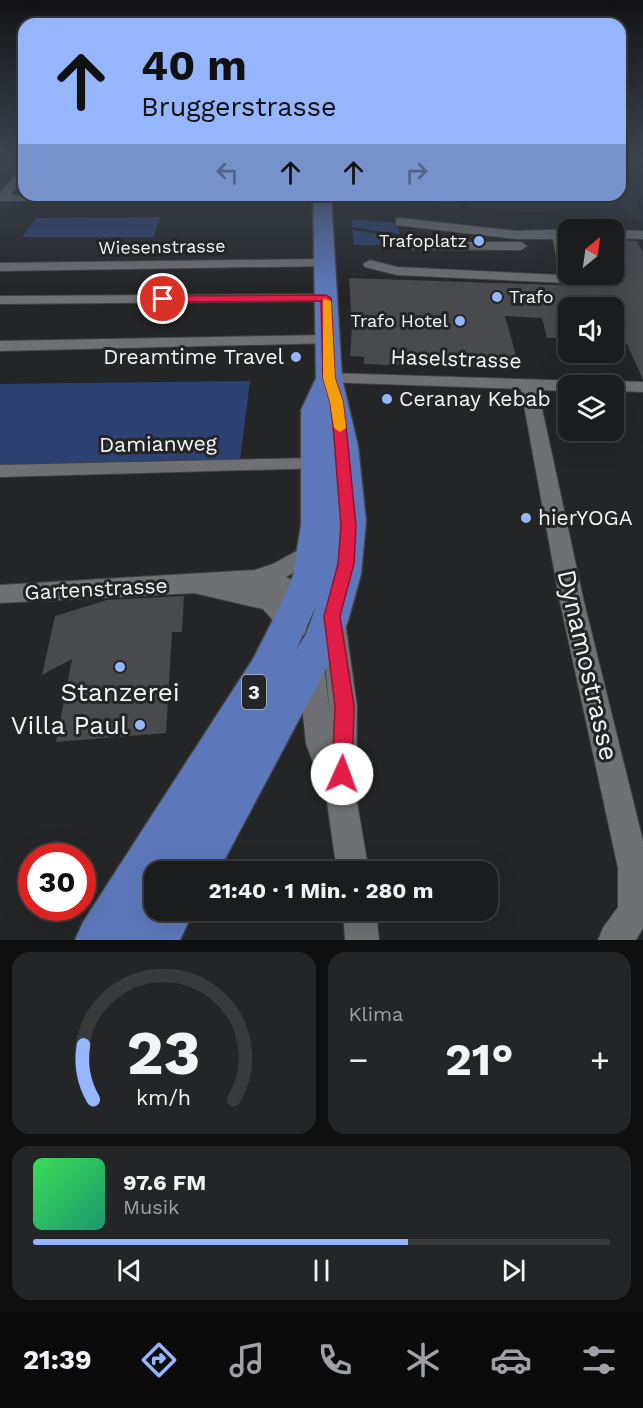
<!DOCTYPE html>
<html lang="de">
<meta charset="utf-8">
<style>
body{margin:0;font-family:"Work Sans",sans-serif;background:#242526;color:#f1f3f6;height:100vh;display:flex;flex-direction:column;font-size:22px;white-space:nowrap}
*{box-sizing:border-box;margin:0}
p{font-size:20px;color:#a0a1a4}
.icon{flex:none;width:33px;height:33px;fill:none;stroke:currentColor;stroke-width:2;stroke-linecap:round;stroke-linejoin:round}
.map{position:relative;height:940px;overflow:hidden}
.sheet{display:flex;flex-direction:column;gap:12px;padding:12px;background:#0f0f10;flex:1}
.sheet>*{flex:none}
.top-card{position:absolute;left:18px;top:18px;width:608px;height:183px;border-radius:18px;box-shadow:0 6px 24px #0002,0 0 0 2px #393a3b;background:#95b6fd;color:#111;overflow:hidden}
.needle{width:39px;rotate:29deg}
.tools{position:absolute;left:558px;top:219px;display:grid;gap:12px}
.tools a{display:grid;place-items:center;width:66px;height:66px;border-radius:12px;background:#1b1c1d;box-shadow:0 6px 24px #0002,0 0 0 2px #393a3b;font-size:30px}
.speed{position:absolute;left:18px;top:843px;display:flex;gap:12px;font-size:30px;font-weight:700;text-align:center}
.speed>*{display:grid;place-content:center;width:78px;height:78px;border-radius:50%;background:#1b1c1d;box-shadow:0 6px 24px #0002,0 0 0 2px #393a3b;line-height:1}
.speed .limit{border:9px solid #d22;background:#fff;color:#111}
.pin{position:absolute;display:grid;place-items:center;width:51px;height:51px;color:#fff;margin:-26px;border:3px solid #fff;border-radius:50%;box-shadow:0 2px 6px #0007}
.me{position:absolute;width:66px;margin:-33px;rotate:2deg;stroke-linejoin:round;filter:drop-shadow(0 0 4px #0008)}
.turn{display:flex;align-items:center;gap:21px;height:126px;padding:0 24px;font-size:27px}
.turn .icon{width:78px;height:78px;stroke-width:2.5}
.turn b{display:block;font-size:42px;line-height:51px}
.lanes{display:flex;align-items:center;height:57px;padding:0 24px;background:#0003;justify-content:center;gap:30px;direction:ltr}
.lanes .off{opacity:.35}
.big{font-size:45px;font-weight:700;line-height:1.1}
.sheet .card{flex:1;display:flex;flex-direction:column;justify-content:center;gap:9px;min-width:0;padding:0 21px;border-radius:18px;background:#242526}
.sheet .dial{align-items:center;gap:0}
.dial svg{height:156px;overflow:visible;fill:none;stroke:#393a3b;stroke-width:7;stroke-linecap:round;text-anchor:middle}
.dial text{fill:#f1f3f6;stroke:none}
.song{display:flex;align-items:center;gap:18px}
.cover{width:72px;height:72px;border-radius:9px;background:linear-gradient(135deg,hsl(130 70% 55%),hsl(160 70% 35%))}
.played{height:6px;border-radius:3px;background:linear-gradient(90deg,#95b6fd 65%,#393a3b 65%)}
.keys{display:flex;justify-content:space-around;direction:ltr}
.heat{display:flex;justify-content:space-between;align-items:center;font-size:33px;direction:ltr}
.sheet .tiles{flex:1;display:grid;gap:12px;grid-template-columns:1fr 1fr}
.card:last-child{grid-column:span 2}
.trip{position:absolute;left:144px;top:861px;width:354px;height:60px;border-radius:18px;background:#1b1c1d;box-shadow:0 6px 24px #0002,0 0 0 2px #393a3b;font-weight:700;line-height:60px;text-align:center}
.tabs{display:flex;height:96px;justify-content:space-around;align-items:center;background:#0b0b0c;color:#a0a1a4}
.tabs .icon{width:42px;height:42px}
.tabs .on{color:#95b6fd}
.tabs b{font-size:27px;color:#f1f3f6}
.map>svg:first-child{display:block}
</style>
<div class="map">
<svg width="643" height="940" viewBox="0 0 643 940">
<rect width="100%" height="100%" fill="#242527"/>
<path fill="#2b2f36" d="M0 160H24V195H210L0 201V180L6 173 0 172Z
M620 160 643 220 468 208 469 195H620Z
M305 195H464L462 208Z"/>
<path fill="#2d4273" d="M161 217 153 237H22L36 218Z
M352 219 397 223 400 234 352 227Z
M352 230 401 237 399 245H354Z
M250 381 240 460 0 466V384Z"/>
<path fill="#494a4d" d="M614 240 637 241 643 252V380L627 344H614V308H568V338H547L542 318 505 316 520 370 364 364V357L350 356 352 326 349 278 586 286 582 274H614Z
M184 596 182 632H172L166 733 56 742 72 659 42 675 55 616 107 600Z"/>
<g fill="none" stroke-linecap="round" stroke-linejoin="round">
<defs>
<path id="street" d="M24 169V178L10 195 309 196 303 199 0 201V192L20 170Z
M400 218 517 231 572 229 568 230V236L565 237 568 253V274H574L575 279 568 283 397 275 365 267 363 264 370 260 397 267 560 275 553 239H517L396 225V219Z
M614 230 643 231V239L614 238Z
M404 242H521L527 246 521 250 400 249 398 246Z
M325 259 332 263 330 266 0 271V263Z
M326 294 333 298 331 301 0 304V296Z
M329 335 334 337 337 340 334 343 0 351V341Z
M329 373 582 381 590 386H568V391L538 390 584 602 643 841V928L636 940H598L603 928 618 907V868L560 602 521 389 323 382 321 378Z
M614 381 643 382V392L614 391V386H606Z
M316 458 323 460 326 464 323 468 0 477V465Z
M315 541 323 543 326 549 323 555 286 577 320 593 324 600 320 607 312 609 295 601 290 606 307 628 304 635 295 638 286 635 263 609 194 593 0 603V585L255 570 273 564Z
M333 610 342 613 345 620 357 706 356 797 369 872H337L326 795 306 744 298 665 302 657 311 654 320 657 324 665 330 715 321 620 324 613Z
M343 910H376L379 940H345Z"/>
<path id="primary" d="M313 195H331L342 378 358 446 366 521 361 574 348 621 336 650 218 872H154V910H194L180 940H75L83 922 253 659 286 594 293 575 301 525V410L316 378ZM317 604 306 634 296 650Z"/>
</defs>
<use href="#street" stroke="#404143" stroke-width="2"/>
<use href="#primary" stroke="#404143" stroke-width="3"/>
<use href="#street" fill="#6f7073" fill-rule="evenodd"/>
<use href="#primary" fill="#5d78ba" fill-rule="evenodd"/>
</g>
<linearGradient id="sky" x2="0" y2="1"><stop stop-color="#141415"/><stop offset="0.55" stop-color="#3f4652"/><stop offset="1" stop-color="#3f4652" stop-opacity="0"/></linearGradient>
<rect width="643" height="291" fill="url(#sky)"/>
<path fill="#e11d48" stroke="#92132f" stroke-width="1.5" d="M326 295 331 298 335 378 343 402 346 425 356 526 354 564 340 616 354 706 352 774 349 781 342 784 335 781 332 774 335 706 324 616 338 564 341 526 333 425 330 402 323 378 321 301 163 302 158 299 163 296Z"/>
<path fill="#f59e0b" d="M323 298 331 301 335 378 343 402 346 428 340 432 334 428 330 402 323 378Z"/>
<g fill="#95b6fd" stroke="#242527" stroke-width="2">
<circle cx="479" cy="241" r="6"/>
<circle cx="497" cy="297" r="6"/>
<circle cx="460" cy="321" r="6"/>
<circle cx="296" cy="357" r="6"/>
<circle cx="387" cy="399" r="6"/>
<circle cx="526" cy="518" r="6"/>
<circle cx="120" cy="667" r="6"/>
<circle cx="140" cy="725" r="6"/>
</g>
<g text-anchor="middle" stroke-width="6" stroke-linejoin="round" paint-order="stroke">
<g font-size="18" fill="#f4f5f6" stroke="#242527" text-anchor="end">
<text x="467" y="247">Trafoplatz</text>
<text x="509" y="303" text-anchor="start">Trafo</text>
<text x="448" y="327">Trafo Hotel</text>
</g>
<g font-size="18" fill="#f4f5f6" stroke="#242527">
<text transform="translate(162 247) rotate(-1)" y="6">Wiesenstrasse</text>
</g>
<rect fill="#242527" stroke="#b6b7b8" stroke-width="1.5" x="242" y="675" width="24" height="34" rx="4.5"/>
<g font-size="20" font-weight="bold" fill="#f4f5f6">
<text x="254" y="699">3</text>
</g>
<g font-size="21" fill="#f4f5f6" stroke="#242527" text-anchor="start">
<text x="284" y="364" text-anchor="end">Dreamtime Travel</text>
<text x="399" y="406">Ceranay Kebab</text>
<text x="538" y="525">hierYOGA</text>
</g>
<g font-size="21" fill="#f4f5f6" stroke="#242527">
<text transform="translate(456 359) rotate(2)" y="7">Haselstrasse</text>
<text transform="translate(158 444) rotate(-1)" y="7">Damianweg</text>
<text transform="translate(96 589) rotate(-3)" y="7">Gartenstrasse</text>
</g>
<g font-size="26" fill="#f4f5f6" stroke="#242527">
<text transform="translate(588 665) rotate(77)" y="9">Dynamostrasse</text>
</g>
<g font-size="26" fill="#f4f5f6" stroke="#242527">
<text x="120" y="701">Stanzerei</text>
<text x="128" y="734" text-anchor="end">Villa Paul</text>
</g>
</g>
</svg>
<div class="tools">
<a><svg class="needle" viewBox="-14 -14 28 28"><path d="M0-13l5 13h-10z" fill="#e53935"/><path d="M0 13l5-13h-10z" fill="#a0a1a4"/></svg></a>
<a><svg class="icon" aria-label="sound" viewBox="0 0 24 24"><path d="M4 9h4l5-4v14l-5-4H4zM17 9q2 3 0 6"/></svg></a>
<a><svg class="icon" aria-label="layers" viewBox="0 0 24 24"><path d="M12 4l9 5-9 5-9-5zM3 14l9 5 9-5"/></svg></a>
</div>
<div class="speed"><div class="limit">30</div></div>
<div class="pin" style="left:163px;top:299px;background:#d93025"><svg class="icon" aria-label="arrive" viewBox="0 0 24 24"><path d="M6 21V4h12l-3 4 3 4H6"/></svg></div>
<svg class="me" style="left:342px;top:774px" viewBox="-20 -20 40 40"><circle r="19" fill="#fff"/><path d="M0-13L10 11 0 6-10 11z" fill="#e11d48"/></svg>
<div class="trip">21:40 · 1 Min. · 280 m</div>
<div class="top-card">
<div class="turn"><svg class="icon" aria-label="ahead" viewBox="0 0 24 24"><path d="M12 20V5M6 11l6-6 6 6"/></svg><div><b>40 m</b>Bruggerstrasse</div></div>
<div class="lanes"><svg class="icon off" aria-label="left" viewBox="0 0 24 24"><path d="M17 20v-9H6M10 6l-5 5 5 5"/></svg><svg class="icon" aria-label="ahead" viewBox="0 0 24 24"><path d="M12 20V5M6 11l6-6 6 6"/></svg><svg class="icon" aria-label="ahead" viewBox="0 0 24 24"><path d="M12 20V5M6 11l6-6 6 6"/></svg><svg class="icon off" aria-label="right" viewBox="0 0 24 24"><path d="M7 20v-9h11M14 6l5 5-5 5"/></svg></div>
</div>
</div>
<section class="sheet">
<div class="tiles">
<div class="card dial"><svg viewBox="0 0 100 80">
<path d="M14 69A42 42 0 1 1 86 69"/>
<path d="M14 69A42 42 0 0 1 9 41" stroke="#95b6fd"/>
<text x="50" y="56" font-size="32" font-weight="700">23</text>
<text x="50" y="72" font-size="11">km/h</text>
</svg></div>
<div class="card"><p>Klima</p>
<div class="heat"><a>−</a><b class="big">21°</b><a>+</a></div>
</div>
<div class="card">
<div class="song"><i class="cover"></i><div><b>97.6 FM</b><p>Musik</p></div></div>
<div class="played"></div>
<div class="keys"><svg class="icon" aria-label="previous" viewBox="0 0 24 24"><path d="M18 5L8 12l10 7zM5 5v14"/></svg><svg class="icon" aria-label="pause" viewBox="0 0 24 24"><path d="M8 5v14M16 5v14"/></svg><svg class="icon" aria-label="next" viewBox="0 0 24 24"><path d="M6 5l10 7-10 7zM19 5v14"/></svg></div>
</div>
</div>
</section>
<nav class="tabs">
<b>21:39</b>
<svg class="icon on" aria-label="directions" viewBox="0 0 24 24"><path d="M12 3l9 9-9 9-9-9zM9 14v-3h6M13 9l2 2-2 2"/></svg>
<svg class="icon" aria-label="music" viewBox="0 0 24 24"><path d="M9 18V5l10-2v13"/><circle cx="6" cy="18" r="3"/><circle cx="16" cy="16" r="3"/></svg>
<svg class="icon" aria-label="phone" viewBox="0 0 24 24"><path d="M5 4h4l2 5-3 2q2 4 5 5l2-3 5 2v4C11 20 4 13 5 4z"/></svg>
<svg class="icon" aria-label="climate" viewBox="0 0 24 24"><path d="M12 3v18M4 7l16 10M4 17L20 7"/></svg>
<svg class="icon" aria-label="car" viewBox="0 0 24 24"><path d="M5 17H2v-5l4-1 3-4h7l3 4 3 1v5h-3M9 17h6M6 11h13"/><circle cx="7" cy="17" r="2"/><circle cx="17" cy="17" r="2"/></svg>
<svg class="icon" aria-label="filters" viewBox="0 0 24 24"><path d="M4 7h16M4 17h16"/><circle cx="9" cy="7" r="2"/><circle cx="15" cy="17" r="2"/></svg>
</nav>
